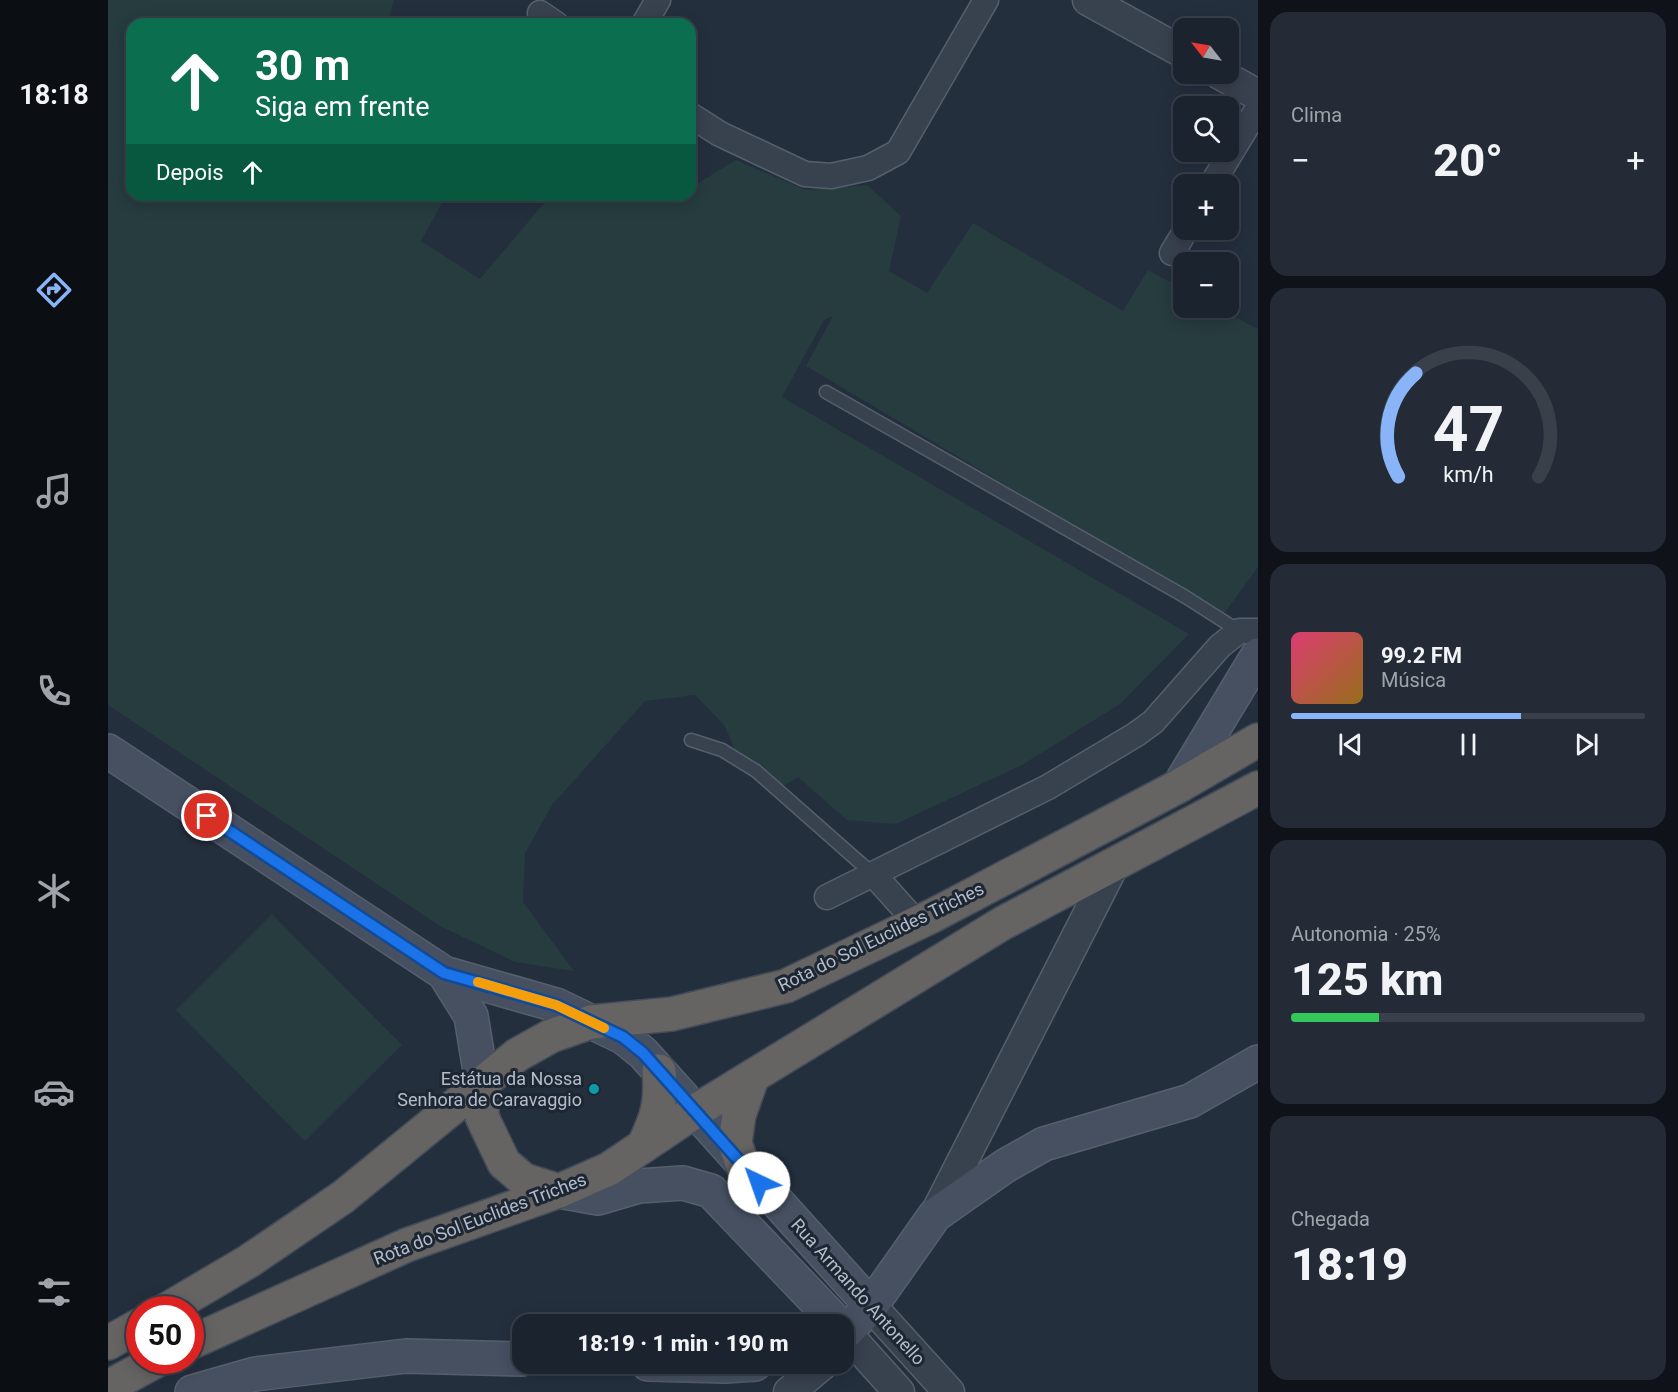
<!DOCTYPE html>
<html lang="pt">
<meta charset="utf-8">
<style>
body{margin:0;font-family:Roboto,sans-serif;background:#242b36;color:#f1f3f6;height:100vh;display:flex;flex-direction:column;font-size:22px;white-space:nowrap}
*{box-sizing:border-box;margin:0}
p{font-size:20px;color:#a0a4aa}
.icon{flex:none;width:33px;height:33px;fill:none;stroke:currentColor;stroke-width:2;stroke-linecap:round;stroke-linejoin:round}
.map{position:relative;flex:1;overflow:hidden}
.details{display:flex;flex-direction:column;gap:12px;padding:12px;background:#0f1319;width:420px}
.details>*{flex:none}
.hud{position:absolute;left:18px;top:18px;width:570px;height:183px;border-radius:18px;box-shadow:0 3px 15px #0003,0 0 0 2px #39404a;background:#0b6e4f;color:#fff;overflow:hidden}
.needle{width:39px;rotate:301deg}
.controls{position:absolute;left:1065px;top:18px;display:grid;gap:12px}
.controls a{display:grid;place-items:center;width:66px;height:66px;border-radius:12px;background:#1b232e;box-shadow:0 3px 15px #0003,0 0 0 2px #39404a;font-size:30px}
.speed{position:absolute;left:18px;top:1296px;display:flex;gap:12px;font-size:30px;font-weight:700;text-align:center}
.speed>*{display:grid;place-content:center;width:78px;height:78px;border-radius:50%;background:#1b232e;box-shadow:0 3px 15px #0003,0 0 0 2px #39404a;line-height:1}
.speed .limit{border:9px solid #d22;background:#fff;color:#111}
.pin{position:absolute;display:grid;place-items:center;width:51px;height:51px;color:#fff;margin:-26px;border:3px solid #fff;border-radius:50%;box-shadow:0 2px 6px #0007}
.me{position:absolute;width:66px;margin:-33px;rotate:318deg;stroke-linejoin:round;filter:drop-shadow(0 0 4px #0008)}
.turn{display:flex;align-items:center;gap:21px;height:126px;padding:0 30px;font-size:27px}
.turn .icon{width:78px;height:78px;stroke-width:2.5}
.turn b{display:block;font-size:42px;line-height:51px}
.then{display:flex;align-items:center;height:57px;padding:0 30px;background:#0003;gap:12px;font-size:22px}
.big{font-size:45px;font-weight:800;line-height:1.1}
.details .tile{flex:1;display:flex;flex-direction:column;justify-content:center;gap:9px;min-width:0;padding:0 21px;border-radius:18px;background:#242b36}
.details .dial{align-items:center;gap:0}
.dial svg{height:156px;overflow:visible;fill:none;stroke:#39404a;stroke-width:7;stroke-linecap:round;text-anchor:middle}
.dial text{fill:#f1f3f6;stroke:none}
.song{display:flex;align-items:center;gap:18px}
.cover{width:72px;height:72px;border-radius:9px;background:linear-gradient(135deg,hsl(340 70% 55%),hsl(40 70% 35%))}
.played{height:6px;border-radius:3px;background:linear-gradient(90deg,#8ab4f8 65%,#39404a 65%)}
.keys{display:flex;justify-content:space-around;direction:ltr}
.heat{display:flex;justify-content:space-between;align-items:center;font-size:33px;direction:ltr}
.charge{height:9px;border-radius:4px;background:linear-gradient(90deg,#34c759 25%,#39404a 0)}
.trip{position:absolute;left:404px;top:1314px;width:342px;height:60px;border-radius:18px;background:#1b232e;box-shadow:0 3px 15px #0003,0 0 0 2px #39404a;font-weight:800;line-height:60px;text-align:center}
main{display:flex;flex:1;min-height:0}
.tabs{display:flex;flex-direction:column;width:108px;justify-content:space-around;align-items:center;background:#0b0e12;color:#a0a4aa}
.tabs .icon{width:42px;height:42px}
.tabs .on{color:#8ab4f8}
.tabs b{font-size:27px;color:#f1f3f6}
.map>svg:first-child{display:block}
</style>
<main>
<nav class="tabs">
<b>18:18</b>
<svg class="icon on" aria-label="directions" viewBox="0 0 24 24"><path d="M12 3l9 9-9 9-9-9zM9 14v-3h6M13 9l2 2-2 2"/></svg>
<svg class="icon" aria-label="music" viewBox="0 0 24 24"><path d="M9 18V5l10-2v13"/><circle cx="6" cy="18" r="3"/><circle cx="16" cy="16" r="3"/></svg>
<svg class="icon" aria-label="phone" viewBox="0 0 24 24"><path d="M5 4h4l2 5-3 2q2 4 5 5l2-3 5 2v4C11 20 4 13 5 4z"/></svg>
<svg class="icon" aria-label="climate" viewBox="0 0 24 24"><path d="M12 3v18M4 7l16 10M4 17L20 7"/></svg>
<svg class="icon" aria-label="car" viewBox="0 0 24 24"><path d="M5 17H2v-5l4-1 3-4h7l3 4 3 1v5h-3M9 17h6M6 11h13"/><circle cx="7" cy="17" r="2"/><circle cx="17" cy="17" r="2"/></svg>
<svg class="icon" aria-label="filters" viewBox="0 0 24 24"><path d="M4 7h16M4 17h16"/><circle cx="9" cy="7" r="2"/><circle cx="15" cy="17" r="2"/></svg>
</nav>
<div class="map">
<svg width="1150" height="1392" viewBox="0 0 1150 1392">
<rect width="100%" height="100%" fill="#242f3e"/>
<path fill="#263c3f" d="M0 0H286L279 24H24V195H338L313 241 372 279 443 195H535L561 201 571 195H582V188L628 160 698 190 759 185 793 216 781 271 819 293 865 223 1015 311 1040 270 1075 289 1076 308H1110L1150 329V567L1115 615 698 366 725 316 716 320 674 397 1081 634 1012 704 914 765 788 824 739 820 690 777 672 788 634 768 617 726 587 695 537 701 444 805 417 853 415 902 466 971 407 962 332 926 0 705Z
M164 914 294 1045 197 1141 68 1010Z"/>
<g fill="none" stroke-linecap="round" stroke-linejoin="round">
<defs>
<path id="service" d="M718 392 1076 596 1131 631
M583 740 614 750 648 771 766 875"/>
<path id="minor" d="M432 13 448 24
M536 24 550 0
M582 115 612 134 697 174 723 176 760 168 790 152 878 0
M1104 184 1150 108
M1064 253 1078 230
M766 875 809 923
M719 897 940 787 1027 735 1045 722 1112 646 1131 631H1150"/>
<path id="tertiary" d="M980 0 1076 53
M1112 74 1150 95
M827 1215 1006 864
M763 1306 841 1392
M735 1338 739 1334 791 1392
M681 1392 715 1364"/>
<path id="secondary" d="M0 751 336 973 448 1005 515 1037 535 1053 763 1306
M1071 786 1150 655
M336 973 363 1016 374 1083
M451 1191 490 1198 531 1186 575 1183 603 1191 730 1324
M735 1335 763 1306 827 1215 897 1166 936 1144 1082 1101 1150 1062
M540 1364 617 1366 647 1364
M84 1392 147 1374 298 1356 414 1359"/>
<path id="trunk" d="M374 1083V1117L396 1163 416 1180 451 1191
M536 1145C549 1117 554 1103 551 1071
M635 1166 627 1143 631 1115 644 1078
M58 1310 141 1261 235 1197 409 1055 443 1036 483 1022 564 1014 678 986 824 916 1071 786 1150 740
M0 1343 32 1325
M82 1343 299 1245 451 1191 501 1169 586 1112 895 923 1150 788
M0 1387 50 1360"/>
</defs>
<use href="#service" stroke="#565f6c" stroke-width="15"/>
<use href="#minor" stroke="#565f6c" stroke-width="27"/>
<use href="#tertiary" stroke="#565f6c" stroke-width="33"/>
<use href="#secondary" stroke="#565f6c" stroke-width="36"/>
<use href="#trunk" stroke="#434c59" stroke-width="36"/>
<use href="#service" stroke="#38414e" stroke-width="12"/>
<use href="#minor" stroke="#38414e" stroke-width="24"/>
<use href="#tertiary" stroke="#38414e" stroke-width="30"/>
<use href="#secondary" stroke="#465061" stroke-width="33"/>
<use href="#trunk" stroke="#656462" stroke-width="33"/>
</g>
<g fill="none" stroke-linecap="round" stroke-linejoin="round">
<defs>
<path id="route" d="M99 816 336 973 448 1005 515 1037 535 1053 651 1183"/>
</defs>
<use href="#route" stroke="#114b97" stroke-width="15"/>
<use href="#route" stroke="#1a73e8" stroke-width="10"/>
<path stroke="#f59e0b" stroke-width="10" d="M370 982 448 1005 496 1028"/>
</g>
<circle fill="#0f9aa8" stroke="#1d2633" stroke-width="2" cx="486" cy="1089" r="6"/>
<g text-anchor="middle" stroke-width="6" stroke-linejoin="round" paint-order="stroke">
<g font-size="18" fill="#b4bcc9" stroke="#1d2633">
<text transform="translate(773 937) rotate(-26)" y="6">Rota do Sol Euclides Triches</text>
<text transform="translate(372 1219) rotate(-21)" y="6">Rota do Sol Euclides Triches</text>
<text transform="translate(750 1292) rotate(48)" y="6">Rua Armando Antonello</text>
</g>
<g font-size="18" fill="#b4bcc9" stroke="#1d2633" text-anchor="end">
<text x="474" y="1085">Estátua da Nossa<tspan x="474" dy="21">Senhora de Caravaggio</tspan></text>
</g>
</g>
</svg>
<div class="controls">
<a><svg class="needle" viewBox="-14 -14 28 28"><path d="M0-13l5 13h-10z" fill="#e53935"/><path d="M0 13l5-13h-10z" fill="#a0a4aa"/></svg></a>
<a><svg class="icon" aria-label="search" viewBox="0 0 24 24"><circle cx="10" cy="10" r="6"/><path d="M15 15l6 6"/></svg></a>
<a>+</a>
<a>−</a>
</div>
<div class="speed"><div class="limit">50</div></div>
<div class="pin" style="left:99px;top:816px;background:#d93025"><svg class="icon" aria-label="arrive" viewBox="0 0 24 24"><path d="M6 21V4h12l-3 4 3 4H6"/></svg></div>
<svg class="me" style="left:651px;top:1183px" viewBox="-20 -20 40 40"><circle r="19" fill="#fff"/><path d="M0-13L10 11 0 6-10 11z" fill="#1a73e8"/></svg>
<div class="trip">18:19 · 1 min · 190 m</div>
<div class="hud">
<div class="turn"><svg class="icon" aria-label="ahead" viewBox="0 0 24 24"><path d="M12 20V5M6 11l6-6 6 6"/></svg><div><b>30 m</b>Siga em frente</div></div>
<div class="then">Depois<svg class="icon" aria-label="ahead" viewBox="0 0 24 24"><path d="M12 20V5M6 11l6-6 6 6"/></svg></div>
</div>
</div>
<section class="details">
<div class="tile"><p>Clima</p>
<div class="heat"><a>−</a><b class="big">20°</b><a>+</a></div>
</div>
<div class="tile dial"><svg viewBox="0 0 100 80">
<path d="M14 69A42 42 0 1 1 86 69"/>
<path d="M14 69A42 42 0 0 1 23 16" stroke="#8ab4f8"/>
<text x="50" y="56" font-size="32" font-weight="700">47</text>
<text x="50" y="72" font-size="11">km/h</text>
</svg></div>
<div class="tile">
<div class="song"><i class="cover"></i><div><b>99.2 FM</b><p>Música</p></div></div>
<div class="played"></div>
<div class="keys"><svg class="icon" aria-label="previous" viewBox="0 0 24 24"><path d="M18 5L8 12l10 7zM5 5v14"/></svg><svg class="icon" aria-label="pause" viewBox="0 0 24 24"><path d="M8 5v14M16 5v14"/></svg><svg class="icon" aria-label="next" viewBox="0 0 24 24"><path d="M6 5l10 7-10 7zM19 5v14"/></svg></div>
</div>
<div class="tile"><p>Autonomia · 25%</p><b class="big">125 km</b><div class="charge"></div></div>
<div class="tile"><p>Chegada</p><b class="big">18:19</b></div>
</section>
</main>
